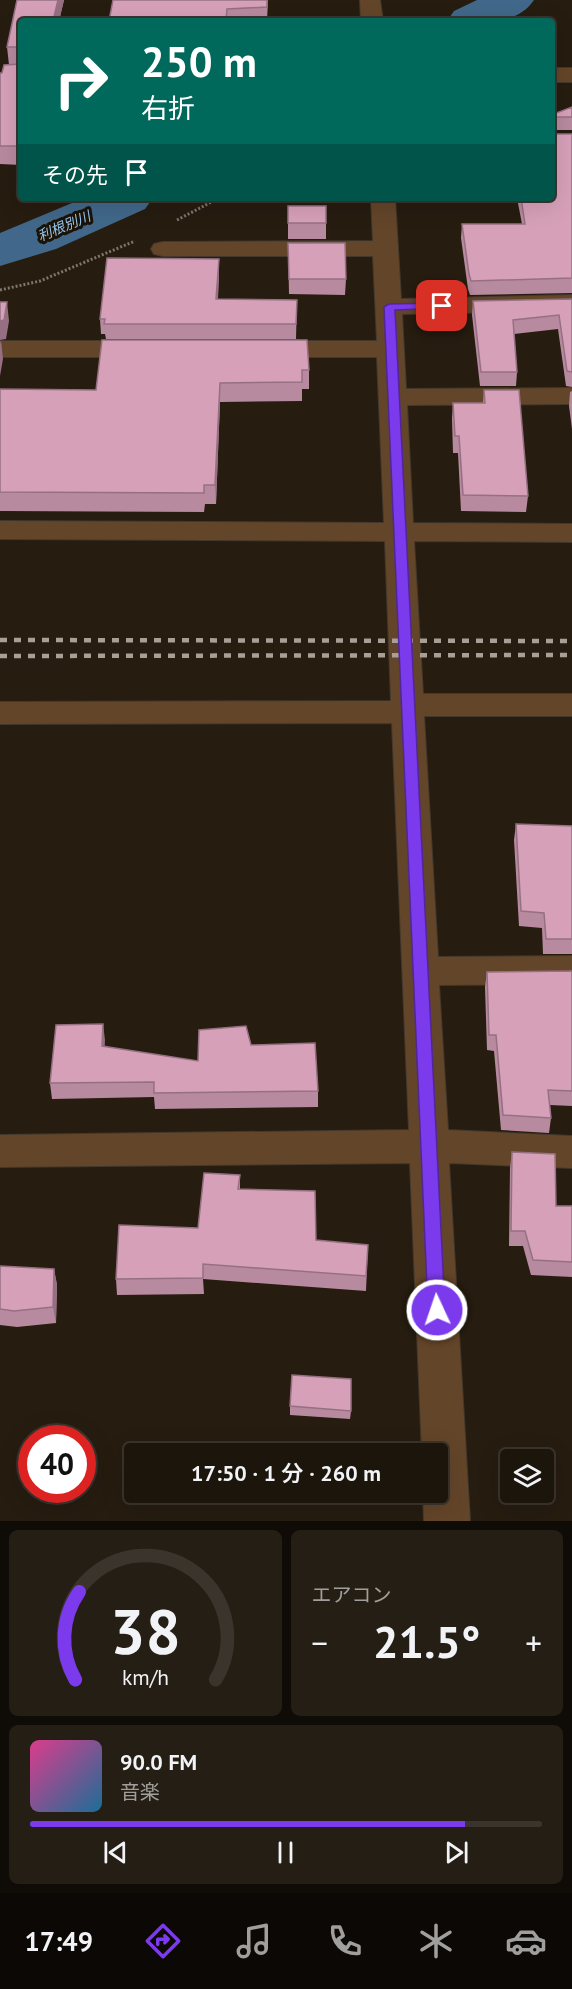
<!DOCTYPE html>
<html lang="ja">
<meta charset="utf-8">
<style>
body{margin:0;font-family:"PT Sans","Noto Sans JP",sans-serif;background:#251e15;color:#f1f3f6;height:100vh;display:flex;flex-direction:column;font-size:22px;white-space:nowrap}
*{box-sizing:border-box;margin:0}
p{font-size:20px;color:#a09f9d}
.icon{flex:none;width:33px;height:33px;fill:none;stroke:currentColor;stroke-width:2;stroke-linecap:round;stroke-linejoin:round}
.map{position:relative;height:1521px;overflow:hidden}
.side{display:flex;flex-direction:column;gap:9px;padding:9px;background:#0f0c07;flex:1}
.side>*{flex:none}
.hud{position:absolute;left:18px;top:18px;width:537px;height:183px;border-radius:6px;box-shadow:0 6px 24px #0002,0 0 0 2px #3a342d;background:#00695c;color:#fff;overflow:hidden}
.fabs{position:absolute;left:500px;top:1449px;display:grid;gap:12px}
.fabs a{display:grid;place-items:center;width:54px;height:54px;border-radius:6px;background:#1c150c;box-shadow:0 6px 24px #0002,0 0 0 2px #3a342d;font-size:30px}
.speed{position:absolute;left:18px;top:1425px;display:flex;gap:12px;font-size:30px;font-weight:700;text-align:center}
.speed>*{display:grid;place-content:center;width:78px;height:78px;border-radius:50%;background:#1c150c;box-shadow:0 6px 24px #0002,0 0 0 2px #3a342d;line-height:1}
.speed .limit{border:9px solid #d22;background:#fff;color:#111}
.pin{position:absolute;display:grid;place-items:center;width:51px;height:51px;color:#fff;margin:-26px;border-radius:12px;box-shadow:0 3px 9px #0006}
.me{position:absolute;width:66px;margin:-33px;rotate:357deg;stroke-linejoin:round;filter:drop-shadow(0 0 4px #0008)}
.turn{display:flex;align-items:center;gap:21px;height:126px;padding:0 24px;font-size:27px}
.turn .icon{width:78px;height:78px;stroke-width:2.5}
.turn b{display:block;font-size:42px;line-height:51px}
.then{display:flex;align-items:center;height:57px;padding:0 24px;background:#0003;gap:12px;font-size:22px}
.big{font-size:45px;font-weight:600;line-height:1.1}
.side .tile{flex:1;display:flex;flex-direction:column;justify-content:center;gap:9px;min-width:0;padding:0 21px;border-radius:9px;background:#251e15}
.side .dial{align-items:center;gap:0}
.dial svg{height:156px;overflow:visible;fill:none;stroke:#3a342d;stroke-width:7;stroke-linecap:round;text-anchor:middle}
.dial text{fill:#f1f3f6;stroke:none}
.song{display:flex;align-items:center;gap:18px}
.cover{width:72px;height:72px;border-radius:9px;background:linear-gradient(135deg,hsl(330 70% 55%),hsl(200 70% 35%))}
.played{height:6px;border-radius:3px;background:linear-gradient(90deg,#7c3aed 85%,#3a342d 85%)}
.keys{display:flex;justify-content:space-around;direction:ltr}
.heat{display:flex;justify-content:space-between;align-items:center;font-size:33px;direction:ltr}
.side .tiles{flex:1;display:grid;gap:9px;grid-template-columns:1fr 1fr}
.tile:last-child{grid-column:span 2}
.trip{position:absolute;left:124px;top:1443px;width:324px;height:60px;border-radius:6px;background:#1c150c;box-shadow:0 6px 24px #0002,0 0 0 2px #3a342d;font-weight:600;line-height:60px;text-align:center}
.menu{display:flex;height:96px;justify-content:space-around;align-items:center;background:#0b0805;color:#a09f9d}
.menu .icon{width:42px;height:42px}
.menu .on{color:#7c3aed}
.menu b{font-size:27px;color:#f1f3f6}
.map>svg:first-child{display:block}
</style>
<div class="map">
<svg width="572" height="1521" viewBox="0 0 572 1521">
<rect width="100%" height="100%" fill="#261c10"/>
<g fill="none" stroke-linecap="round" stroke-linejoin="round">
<path fill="#41688a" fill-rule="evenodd" d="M477 0H534C515 28 478 21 447 21L454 11Z
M84 198H153L145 209 56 249 0 266V233Z"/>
<defs>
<path id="minor" d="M360 0H380L383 21H361Z
M552 68H572V82H552Z
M371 198H395L401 299 572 295V311L402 314 406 389 572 388V404L407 405 413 523 572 524V542L414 541 423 694H572V716H424L438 957 572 956V984L439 985 448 1130 572 1136V1168L449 1163 470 1521H424L423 1492H438V1454H422L410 1163 0 1167V1135L409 1130 392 723 0 724V702L391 701 385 541 0 539V521L384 523 377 357H263L254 355 250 349 254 343 263 341H377L373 256H163L154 254 151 249 154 244 163 242 373 241Z
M0 341H145L154 343 158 349 154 355 145 357H0Z"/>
</defs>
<use href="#minor" stroke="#42382d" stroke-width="2"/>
<path stroke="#7e766b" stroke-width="3" stroke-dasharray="2 2" stroke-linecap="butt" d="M177 220 219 198
M0 290 40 281 135 241"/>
<use href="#minor" fill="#634529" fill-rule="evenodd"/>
<path stroke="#a8a096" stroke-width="4.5" stroke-dasharray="7 7" stroke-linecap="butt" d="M0 640 572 641
M0 656 572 655"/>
</g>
<path fill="#b88a9f" d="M17 0H64L59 21H21V165L0 164V73H2L9 65 7 47Z
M268 0 267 21H109Z
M572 107V130H552V113L554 114Z
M572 134V293L470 295 468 289 461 238 462 224H522L517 198H552Z
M288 206H326V239H288Z
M288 243 346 279 345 295 289 294Z
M219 259V273L218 299 297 300 296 339H106L105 334H101L100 319Z
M572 299V387L566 386 558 329 514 334 517 372 516 386H480L472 315 473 301Z
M102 340 309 370V389H302V401L220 402 216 504H205L204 512 0 511V389L96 390Z
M484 390 528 496 526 512 461 511 458 453H453L452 419 453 403H483Z
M572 391V429L569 406 570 392Z
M516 824 572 826V954H543L542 928 519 926 514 840Z
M572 971V1106L550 1105 551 1118 549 1133 501 1130 494 1051 487 1050 485 987 487 972Z
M103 1024 104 1047 198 1061 251 1045 318 1091V1107L155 1109 154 1097 52 1099 50 1083Z
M512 1152 556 1206H572V1277L531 1275 523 1246H509L510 1168Z
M240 1175V1189L316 1240 368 1245 366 1291 203 1279 204 1294 117 1295 116 1279 198 1228Z
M0 1266 54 1269 57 1285 56 1323 17 1327 0 1325Z
M290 1406 351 1411 350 1419 290 1415Z"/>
<path fill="#967082" d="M58 0H64L59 21H53Z
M219 259V273L217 314 216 299Z
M7 302 9 321 6 339 0 340V321Z
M1 340 3 359 0 376V344Z
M220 383V402L216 504 215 485Z
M103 1024 105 1040 104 1062 102 1046Z
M54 1269 57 1285 56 1323 53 1307Z"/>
<path fill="#d6a0b9" stroke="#967082" stroke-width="1.5" d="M17 0H58L53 21H21V146H0V73H2L4 65 21 64V47H7Z
M113 0H267V7L227 9 226 20 109 21Z
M572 107V117H552V113L554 114Z
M552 134H572V278L471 281 469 274 462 224H525L521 198H552Z
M288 206H326V223H288Z
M288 243H345L346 279H289Z
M107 258 219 259 216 299 297 300 296 324H104L105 319H100Z
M572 299V372L567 371 559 315 513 320 517 372H481L473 301Z
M0 302H7L4 320 0 321Z
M102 340H307L309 370H302V382L220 383 215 485H204V493L0 492V389L96 390Z
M484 390H519L528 496 463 495 459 436H455L453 403H485Z
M516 824 572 826V939H546L544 913 521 911Z
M572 971V1091L548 1090 551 1118 503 1115 496 1035H489L487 972Z
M103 1024 102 1046 198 1061 199 1030 246 1026 251 1045 315 1043 318 1091 154 1093V1082L50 1083 56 1025Z
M512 1152 555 1154 556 1206H572V1262L533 1260 525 1231H511Z
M204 1173 240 1175 238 1189 315 1191 316 1240 368 1245 366 1276 203 1264V1278L116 1279 119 1225 198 1228Z
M0 1266 54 1269 53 1307 14 1311 0 1309Z
M292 1375 351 1379V1411L290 1406Z"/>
<path fill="#7c3aed" stroke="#51269a" stroke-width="1.5" d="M442 303 447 306 446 308 395 310 445 1310 443 1316 437 1318 431 1316 428 1310 384 307 389 304Z"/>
<g text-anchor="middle" stroke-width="6" stroke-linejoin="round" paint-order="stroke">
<g font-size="14" font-style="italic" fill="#97c8f4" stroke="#1c1307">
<text transform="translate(64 226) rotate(-23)" y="5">利根別川</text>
</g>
</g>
</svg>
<div class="fabs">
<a><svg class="icon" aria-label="layers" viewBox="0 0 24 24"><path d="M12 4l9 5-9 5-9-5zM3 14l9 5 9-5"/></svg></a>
</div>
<div class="speed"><div class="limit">40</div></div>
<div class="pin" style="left:442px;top:306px;background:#d93025"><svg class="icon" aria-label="arrive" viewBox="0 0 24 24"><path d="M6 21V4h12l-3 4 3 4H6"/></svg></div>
<svg class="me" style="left:437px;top:1310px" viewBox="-20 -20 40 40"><circle r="17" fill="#7c3aed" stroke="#fff" stroke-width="3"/><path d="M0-11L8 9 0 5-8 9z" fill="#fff"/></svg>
<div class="trip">17:50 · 1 分 · 260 m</div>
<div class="hud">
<div class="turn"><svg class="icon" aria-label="right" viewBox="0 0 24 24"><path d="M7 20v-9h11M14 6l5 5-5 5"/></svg><div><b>250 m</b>右折</div></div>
<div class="then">その先<svg class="icon" aria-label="arrive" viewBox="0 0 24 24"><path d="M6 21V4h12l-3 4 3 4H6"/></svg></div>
</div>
</div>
<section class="side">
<div class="tiles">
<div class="tile dial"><svg viewBox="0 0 100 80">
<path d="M14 69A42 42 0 1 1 86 69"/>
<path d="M14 69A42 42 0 0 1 16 24" stroke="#7c3aed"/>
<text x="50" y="56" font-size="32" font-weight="700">38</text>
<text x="50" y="72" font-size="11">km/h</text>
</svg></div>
<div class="tile"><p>エアコン</p>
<div class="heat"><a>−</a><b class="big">21.5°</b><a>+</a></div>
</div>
<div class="tile">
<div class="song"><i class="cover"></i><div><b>90.0 FM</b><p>音楽</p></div></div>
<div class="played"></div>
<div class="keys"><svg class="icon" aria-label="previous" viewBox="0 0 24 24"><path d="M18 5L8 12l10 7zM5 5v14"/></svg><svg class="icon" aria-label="pause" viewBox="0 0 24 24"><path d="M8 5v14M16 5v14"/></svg><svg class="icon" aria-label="next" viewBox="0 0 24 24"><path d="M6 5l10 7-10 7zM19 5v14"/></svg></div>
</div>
</div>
</section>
<nav class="menu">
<b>17:49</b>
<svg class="icon on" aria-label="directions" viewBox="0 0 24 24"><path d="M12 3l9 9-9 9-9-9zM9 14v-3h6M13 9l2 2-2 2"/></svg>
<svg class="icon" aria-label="music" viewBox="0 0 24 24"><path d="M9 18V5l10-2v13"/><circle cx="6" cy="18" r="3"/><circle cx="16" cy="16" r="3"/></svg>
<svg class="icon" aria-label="phone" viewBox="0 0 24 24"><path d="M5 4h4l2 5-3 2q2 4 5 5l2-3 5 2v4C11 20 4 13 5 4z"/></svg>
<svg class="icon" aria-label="climate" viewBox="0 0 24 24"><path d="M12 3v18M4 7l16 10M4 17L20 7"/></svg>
<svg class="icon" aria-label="car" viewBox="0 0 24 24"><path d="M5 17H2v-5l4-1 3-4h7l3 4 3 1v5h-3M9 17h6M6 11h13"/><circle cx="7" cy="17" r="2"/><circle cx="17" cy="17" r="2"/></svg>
</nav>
